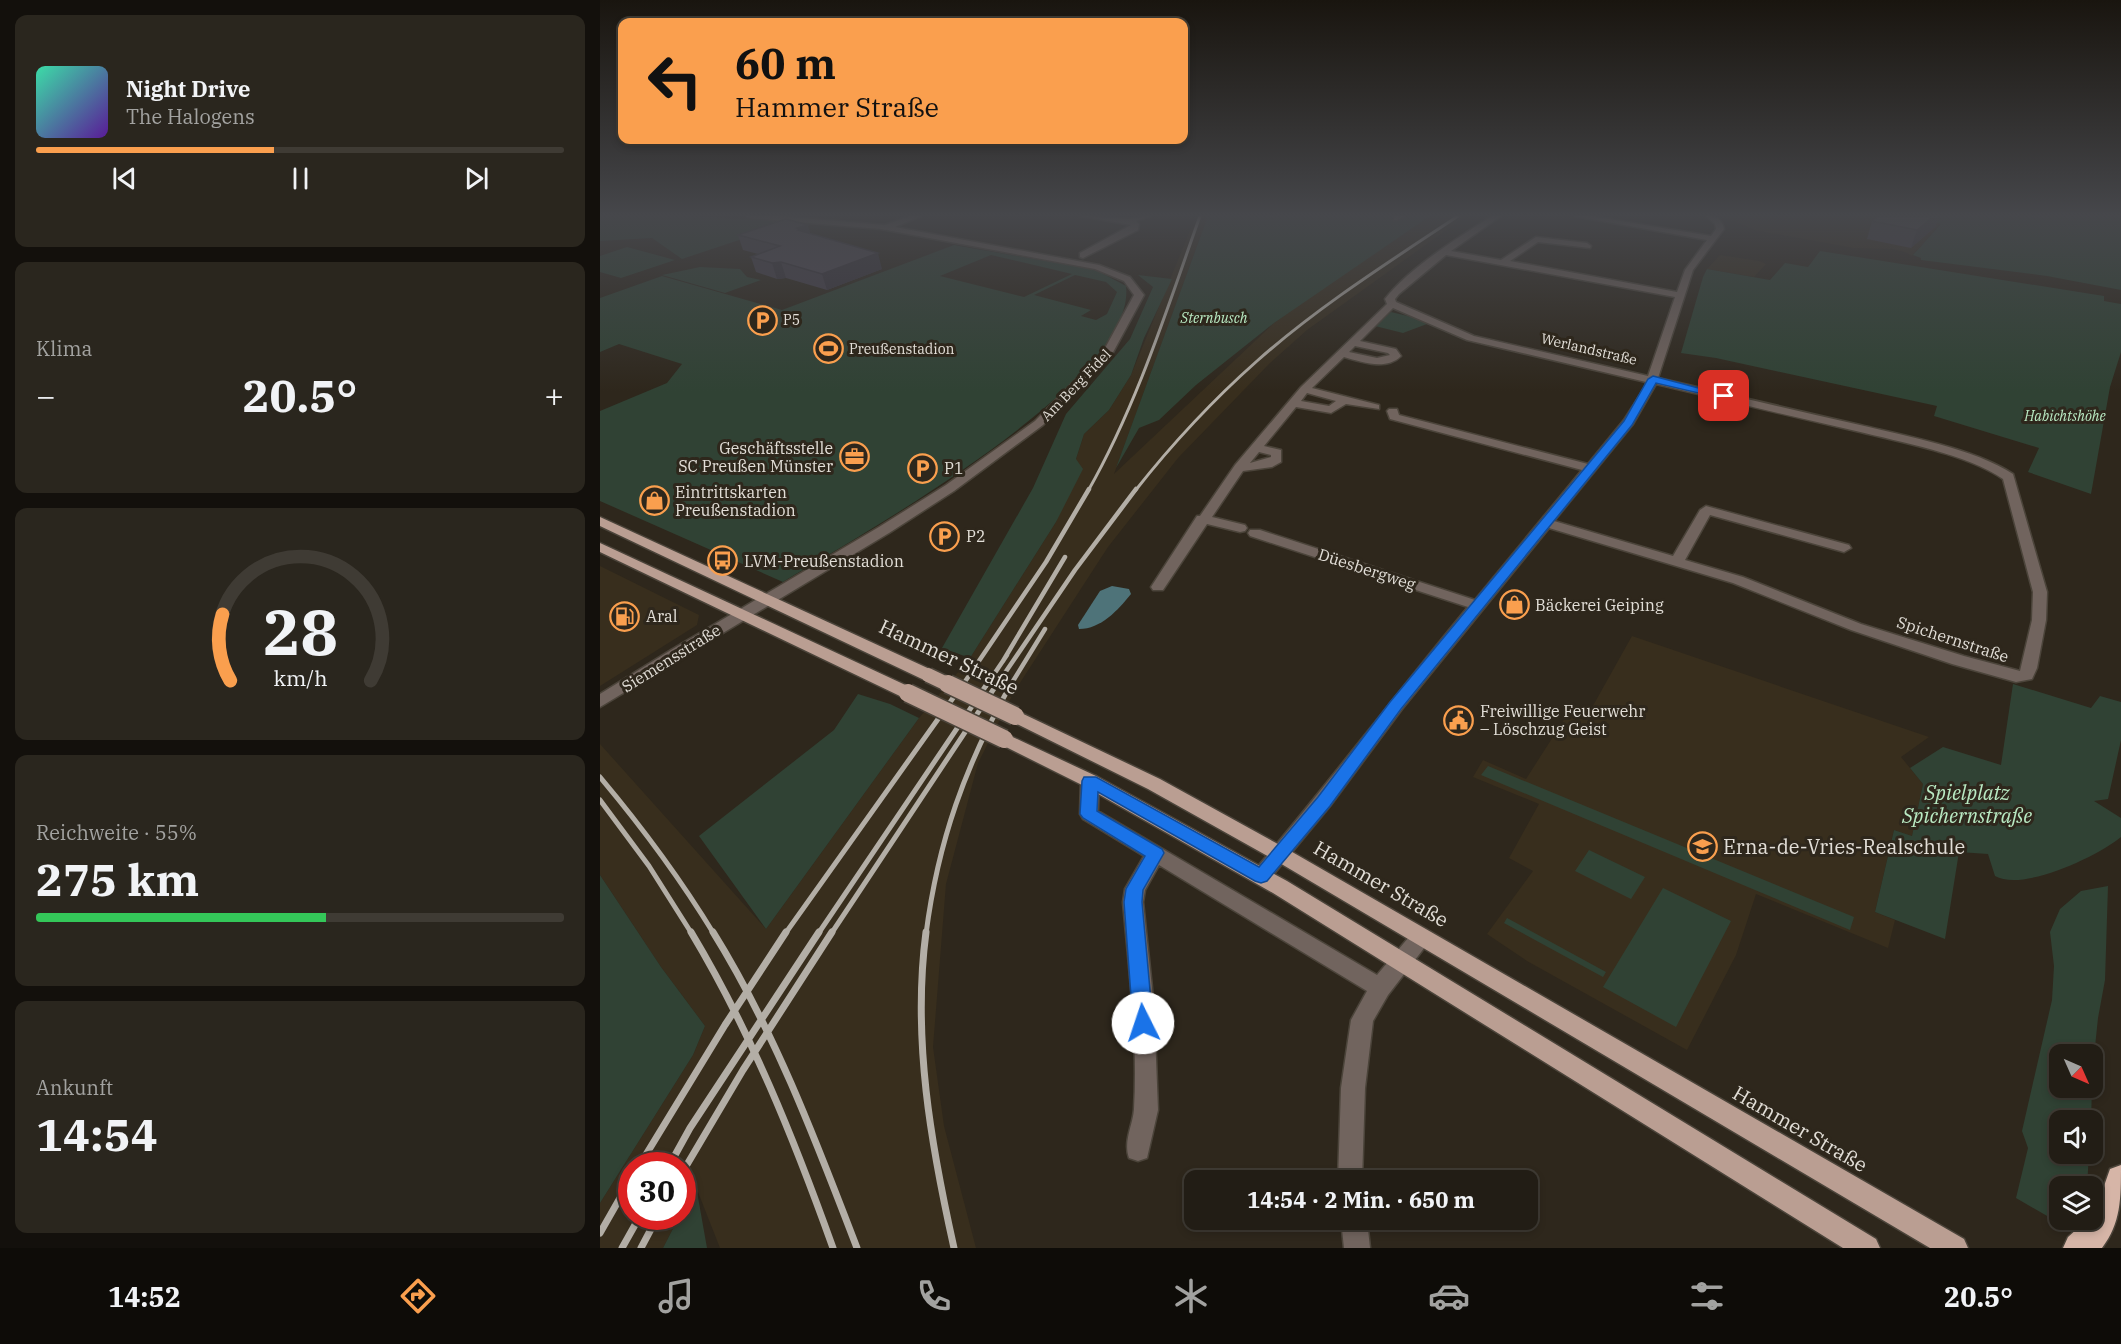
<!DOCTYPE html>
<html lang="de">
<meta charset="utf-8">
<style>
body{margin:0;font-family:"IBM Plex Serif",serif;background:#2a261e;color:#f1f3f6;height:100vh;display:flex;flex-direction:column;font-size:22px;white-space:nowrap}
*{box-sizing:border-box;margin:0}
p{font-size:20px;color:#a2a2a0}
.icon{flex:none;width:33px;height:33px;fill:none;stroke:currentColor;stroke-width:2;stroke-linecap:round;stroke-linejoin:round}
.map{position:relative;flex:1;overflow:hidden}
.sheet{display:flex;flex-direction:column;gap:15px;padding:15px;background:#13100c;width:600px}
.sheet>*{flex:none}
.banner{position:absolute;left:18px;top:18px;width:570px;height:126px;border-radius:12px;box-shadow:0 3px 9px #0003,0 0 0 2px #3f3b34;background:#fa9f4e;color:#111;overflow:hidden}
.needle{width:39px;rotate:135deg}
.controls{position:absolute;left:1449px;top:1044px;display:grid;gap:12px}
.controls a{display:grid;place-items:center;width:54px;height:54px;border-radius:12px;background:#221d15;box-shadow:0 3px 9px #0003,0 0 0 2px #3f3b34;font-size:30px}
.speed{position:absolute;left:18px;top:1152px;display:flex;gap:12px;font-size:30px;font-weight:700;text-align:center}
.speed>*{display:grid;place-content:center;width:78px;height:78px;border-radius:50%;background:#221d15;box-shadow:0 3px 9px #0003,0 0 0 2px #3f3b34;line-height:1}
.speed .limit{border:9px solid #d22;background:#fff;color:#111}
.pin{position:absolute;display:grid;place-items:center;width:51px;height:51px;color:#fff;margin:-26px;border-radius:12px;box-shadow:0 3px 9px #0006}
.me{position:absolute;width:66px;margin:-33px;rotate:356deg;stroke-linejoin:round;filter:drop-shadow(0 0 4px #0008)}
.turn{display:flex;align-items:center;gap:21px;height:126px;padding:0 18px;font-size:27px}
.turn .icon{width:78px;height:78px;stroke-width:2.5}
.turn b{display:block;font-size:42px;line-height:51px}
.big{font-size:45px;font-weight:800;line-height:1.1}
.sheet .tile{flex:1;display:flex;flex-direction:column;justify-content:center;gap:9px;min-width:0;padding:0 21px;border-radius:12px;background:#2a261e}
.sheet .dial{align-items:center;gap:0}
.dial svg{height:156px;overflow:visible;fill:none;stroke:#3f3b34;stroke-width:7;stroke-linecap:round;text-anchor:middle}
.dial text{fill:#f1f3f6;stroke:none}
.song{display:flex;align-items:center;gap:18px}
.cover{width:72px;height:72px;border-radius:9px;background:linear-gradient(135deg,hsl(160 70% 55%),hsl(270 70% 35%))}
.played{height:6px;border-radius:3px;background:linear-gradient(90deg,#fa9f4e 45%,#3f3b34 45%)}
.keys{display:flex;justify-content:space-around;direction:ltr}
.heat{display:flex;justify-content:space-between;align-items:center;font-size:33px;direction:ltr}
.charge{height:9px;border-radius:4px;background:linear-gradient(90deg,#34c759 55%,#3f3b34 0)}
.trip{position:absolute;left:584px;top:1170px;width:354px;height:60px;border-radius:12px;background:#221d15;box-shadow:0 3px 9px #0003,0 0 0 2px #3f3b34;font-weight:800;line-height:60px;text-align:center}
.tab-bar{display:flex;height:96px;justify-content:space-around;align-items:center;background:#0e0c08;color:#a2a2a0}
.tab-bar .icon{width:42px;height:42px}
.tab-bar .selected{color:#fa9f4e}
.tab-bar b{font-size:27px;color:#f1f3f6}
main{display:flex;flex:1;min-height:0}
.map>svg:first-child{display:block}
</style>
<main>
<section class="sheet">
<div class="tile">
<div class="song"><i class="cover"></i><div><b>Night Drive</b><p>The Halogens</p></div></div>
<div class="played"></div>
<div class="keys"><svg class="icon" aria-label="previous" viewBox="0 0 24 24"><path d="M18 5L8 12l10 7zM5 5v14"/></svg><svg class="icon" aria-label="pause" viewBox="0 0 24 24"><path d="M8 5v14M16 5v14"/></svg><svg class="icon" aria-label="next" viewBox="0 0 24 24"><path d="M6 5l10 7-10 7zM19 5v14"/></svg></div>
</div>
<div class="tile"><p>Klima</p>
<div class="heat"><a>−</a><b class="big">20.5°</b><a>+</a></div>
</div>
<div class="tile dial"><svg viewBox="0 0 100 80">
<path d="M14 69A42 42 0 1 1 86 69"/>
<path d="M14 69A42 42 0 0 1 10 35" stroke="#fa9f4e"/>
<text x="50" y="56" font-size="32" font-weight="700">28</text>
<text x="50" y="72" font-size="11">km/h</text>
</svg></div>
<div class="tile"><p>Reichweite · 55%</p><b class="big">275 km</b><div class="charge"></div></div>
<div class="tile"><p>Ankunft</p><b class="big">14:54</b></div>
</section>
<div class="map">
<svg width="1521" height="1248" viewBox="0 0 1521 1248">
<rect width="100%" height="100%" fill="#2e271c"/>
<path fill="#382e1d" d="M596 216H608L514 474 674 323 721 289 830 216H866L707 330 669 364 578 458 508 547 414 692 378 763 346 884 333 1047 344 1126 376 1248H120L96 1187 83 1211 82 1166H32V1216L79 1217 63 1248H0V1203L93 1055 105 1026 61 967 0 875V744L166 929 319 718 370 658 456 522 484 434 509 410 531 375Z
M1122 216H1323L1341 223 1312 256 1305 252 1292 249 1254 248 1154 230Z
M1120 255 1159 261 1166 264 1154 277 1107 269Z
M0 566 99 615 97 625 0 686Z
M1032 636 1329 737 1301 757 1323 784 1312 836 1294 830 1275 912 1295 920 1288 948 1156 894 1136 955 1087 1050 927 961 887 934 933 871 909 858 939 804 873 777 883 760 926 779 967 715 985 720Z"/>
<path fill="#304234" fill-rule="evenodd" d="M0 216H91L193 222 82 259 52 238 0 241Z
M608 216H830L674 323 596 385 559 420 539 428 516 468Z
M1323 216H1521V290L1447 276 1321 260V258L1313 255 1341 224 1320 219Z
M354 245 486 268 498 271 526 286C538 382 258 536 183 582L0 501V411L67 383 82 364 19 344 0 352V298L62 276 182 310ZM391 255 472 274 424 297 340 276ZM475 275 506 282 517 292 507 314 496 320 481 316 491 310 434 295Z
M27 247 75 260 21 278 0 272V256Z
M1220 251 1504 296V301L1521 304V352L1510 387 1491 494 1428 472 1439 448 1334 416 1337 406 1116 358 1081 353 1103 277 1107 269 1170 280 1185 263 1208 267Z
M100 267 140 269 147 277 161 280 125 293 62 275Z
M538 275 572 279 544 338 531 375 509 410 484 434 476 459 483 469 456 522 370 658 342 648 433 488 466 414 530 339 553 287Z
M791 312 816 318 827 324 803 333 775 326Z
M1413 684 1491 708 1500 696 1521 702V740L1508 799 1494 801 1521 818V837C1498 856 1423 892 1395 876L1388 854 1359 852 1345 939 1275 912 1294 830 1312 836 1323 784 1310 768 1343 747 1401 765Z
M258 694 290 704 319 718 166 929 99 836 234 730Z
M888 766 1254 917 1250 930 881 775Z
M989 850 1045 877 1031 899 975 871Z
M0 875 61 967 105 1026 93 1055 0 1203Z
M1508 886 1505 980 1498 1018 1493 1066 1492 1054H1460V1088H1492L1491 1120H1460V1154H1489L1487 1186H1460V1220H1475L1468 1228 1416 1198 1428 1148 1422 1131 1452 1000 1454 966 1450 932 1460 909 1481 891Z
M1063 888 1131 921 1076 1027 1003 987Z
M907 918 1006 972 1003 977 904 923Z
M96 1186 107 1248H63L79 1217 82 1216 83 1211Z"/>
<path fill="#4e7379" d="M512 586 529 589 531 594C518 610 501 629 479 629L478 625 500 591Z"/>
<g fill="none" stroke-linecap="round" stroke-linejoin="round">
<defs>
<path id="minor" d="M146 216H177L285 225 310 216H321L295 227 499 265 530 277 544 295 511 356 443 425 354 491 289 533 0 707V694L71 650 279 527 346 485 435 421 503 352 534 295 524 281 495 269 281 229 150 218Z
M481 216 528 219 550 216 536 221 539 224 538 230 483 258 480 257V253L531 225Z
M794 216H805L797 220H794Z
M892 216H901L851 251 901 260 936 237 987 243 991 246 990 248 938 242 910 261 1077 292 1085 270 1107 240 974 216H991L1111 236 1116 229 1115 224 1106 216C1116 216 1122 219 1124 229L1093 270 1058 378C1126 394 1193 410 1260 425 1306 436 1375 449 1413 474L1447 592 1446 620 1437 668 1432 679 1416 682 1352 664 1251 630 1133 583 949 528 802 709 730 806 668 881 661 884 654 881 651 876 654 871C728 784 796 694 868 607L650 536 648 533 650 530H660L875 600 982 470 790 419 787 411 789 409H797L799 415 988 464 1024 420 1045 387 1046 382 867 340 793 308 760 341 796 349 801 356C786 371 762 362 744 357L712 388 779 405V409L746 404 731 413 696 407 664 446 681 450V462L672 467 643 471 612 517 645 525 647 528 645 531 640 532 607 524 563 590H553L551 587 597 516H600L635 465 701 387 787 304 785 299C810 267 858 238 892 216ZM846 255 1075 297 1048 376 874 336 796 302 795 299 799 294ZM755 346 788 353 790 355 777 358 749 352ZM1056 384C1123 400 1190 416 1256 431 1300 442 1367 454 1403 479L1433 592 1432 620 1420 671 1364 656 1261 624 1143 577 1085 560 1110 515 1244 552 1251 548 1249 545 1106 506 1100 510 1073 556 954 521 1033 424ZM707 393 736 401 729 406 701 401ZM659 452 671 455V457L650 463Z
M490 775 496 776 499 781 498 811 777 975 814 931 821 928 828 931 831 937 828 943 788 995 773 1021 765 1088 762 1180H738L741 1088 751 1020 767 991 559 865 545 890 543 902 554 1007 558 1110 547 1158 538 1161 529 1158C523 1141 533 1125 534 1109 538 1041 529 969 523 902L525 889 544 856 483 819 480 814 481 781 484 776Z
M741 1220H767L770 1248H744Z"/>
<path id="major" d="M0 517 334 671 336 675 334 679H322L0 526Z
M0 543 314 689 316 693 314 697H302L0 552Z
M415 710 560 779 687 849 1364 1239 1368 1248H1330L673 859 548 789 409 720 407 716 409 712Z
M404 733 496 776 687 881 1276 1239 1280 1248H1243L673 893 484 786 398 743 395 739 398 735Z"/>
<path id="highway" d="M1521 1165C1521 1199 1521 1223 1502 1248H1463L1468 1237 1487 1220H1492L1510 1169Z"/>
</defs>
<use href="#minor" stroke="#4b443a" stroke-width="3"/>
<use href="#major" stroke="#4b443a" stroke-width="3"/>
<use href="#highway" stroke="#4b443a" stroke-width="3"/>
<use href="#minor" fill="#71645e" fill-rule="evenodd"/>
<use href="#major" fill="#ba9e92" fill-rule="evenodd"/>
<use href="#highway" fill="#d6b5a7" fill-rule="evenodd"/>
<path stroke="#b3aea6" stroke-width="3" d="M488 491C537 405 567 309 600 216
M535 491C572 444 613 400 657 361 719 306 789 262 858 216"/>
<path stroke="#b3aea6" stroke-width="4.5" d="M403 661 465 557
M362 686 446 562 489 489
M386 686 407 655
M396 686 475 570 536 489
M410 686 445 629"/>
<path stroke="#b3aea6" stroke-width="5" d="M0 777C42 827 80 878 114 934
M0 800 49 866 92 934
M185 934 363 684
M218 934 387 684
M231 934 397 684
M326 934C338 841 365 766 411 684"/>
<path stroke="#b3aea6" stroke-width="7" d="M91 932C151 1032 194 1139 233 1248
M113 932C174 1030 216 1141 257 1248
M326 932C312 1038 331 1145 354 1248
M39 1166 125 1025 186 932
M69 1166 90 1128 219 932
M82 1173 143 1070 232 932
M0 1233 32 1177
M22 1248 40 1216
M41 1248 58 1216"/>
<defs>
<path id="major-bridge-far1" d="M328 675 351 686"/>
<path id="major-bridge" d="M348 684 415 716
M308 693 404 739"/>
</defs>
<use href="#major-bridge-far1" stroke="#4b443a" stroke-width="17" stroke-linecap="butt"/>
<use href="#major-bridge" stroke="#4b443a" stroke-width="21" stroke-linecap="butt"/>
<use href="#major-bridge-far1" stroke="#ba9e92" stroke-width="14"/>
<use href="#major-bridge" stroke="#ba9e92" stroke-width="18"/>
</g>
<path fill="#46404c" d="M1279 216H1339L1335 227 1311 248 1267 239 1272 221Z
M210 233 282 269 227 290 186 278 177 279 156 272 151 257 158 254 143 250 138 235Z"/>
<path fill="#39343e" d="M1334 216H1339L1335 227 1311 248 1317 230Z
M208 225 212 240 197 228Z
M278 253 282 269 227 290 222 274Z
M181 262 186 278 177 279 172 263Z"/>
<path fill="#514b58" stroke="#39343e" stroke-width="1.5" d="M1279 216H1334L1317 230 1272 221Z
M186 219 208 225 197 228 200 229 198 230 278 253 222 274 181 262 172 263 151 257 180 246 138 235Z"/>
<linearGradient id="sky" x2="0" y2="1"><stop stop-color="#19150f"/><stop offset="0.55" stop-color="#46474b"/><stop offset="1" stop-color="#46474b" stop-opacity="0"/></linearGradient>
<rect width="1521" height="391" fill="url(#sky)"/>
<path fill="#1a73e8" stroke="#114b97" stroke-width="1.5" d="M1053 376 1129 396 1124 399 1056 383 1032 425 801 709 730 806 667 881 661 883 655 881 498 792 497 811 562 849 564 853 543 890 542 902 553 1023 551 1029 543 1032 536 1029 533 1023 524 902 526 889 545 856 483 818 480 814 482 781 484 777H496L659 867 718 797 790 702 1024 421 1048 379Z"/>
<defs>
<symbol id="parking-ring" viewBox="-11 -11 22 22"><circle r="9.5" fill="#2e271c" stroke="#fa9f4e" stroke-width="1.5"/><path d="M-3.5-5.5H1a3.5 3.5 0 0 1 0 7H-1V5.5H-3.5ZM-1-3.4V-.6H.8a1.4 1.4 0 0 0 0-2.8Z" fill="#fa9f4e"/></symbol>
<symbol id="stadium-ring" viewBox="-11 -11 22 22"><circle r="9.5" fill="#2e271c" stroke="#fa9f4e" stroke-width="1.5"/><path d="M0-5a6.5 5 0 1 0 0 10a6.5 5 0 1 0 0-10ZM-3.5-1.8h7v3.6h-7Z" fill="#fa9f4e"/></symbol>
<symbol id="office-ring" viewBox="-11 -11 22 22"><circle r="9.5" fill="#2e271c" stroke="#fa9f4e" stroke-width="1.5"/><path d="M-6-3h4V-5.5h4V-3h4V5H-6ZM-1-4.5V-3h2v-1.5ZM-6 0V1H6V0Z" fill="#fa9f4e"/></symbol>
<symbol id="shop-ring" viewBox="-11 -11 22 22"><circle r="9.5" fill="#2e271c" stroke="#fa9f4e" stroke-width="1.5"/><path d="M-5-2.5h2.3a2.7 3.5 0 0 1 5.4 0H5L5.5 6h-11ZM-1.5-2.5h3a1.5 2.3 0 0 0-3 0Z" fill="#fa9f4e"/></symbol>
<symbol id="bus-ring" viewBox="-11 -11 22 22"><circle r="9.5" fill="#2e271c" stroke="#fa9f4e" stroke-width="1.5"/><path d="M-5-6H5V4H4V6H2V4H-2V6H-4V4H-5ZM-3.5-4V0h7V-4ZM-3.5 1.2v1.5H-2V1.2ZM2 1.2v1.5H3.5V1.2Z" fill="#fa9f4e"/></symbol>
<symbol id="fuel-ring" viewBox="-11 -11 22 22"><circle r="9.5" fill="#2e271c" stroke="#fa9f4e" stroke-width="1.5"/><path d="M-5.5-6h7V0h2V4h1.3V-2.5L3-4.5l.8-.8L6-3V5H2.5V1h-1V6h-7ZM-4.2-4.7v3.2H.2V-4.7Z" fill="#fa9f4e"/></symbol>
<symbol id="civic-ring" viewBox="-11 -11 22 22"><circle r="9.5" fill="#2e271c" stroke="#fa9f4e" stroke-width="1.5"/><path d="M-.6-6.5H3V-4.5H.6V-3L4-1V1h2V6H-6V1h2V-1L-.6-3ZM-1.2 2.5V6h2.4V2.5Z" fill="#fa9f4e"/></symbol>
<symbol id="school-ring" viewBox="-11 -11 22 22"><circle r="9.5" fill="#2e271c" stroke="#fa9f4e" stroke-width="1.5"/><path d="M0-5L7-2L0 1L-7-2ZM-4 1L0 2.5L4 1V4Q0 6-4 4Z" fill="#fa9f4e"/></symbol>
</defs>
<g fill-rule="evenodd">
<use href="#parking-ring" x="146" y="304" width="33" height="33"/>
<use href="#stadium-ring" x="212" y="332" width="33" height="33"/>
<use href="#office-ring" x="238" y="440" width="33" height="33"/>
<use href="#parking-ring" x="306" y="452" width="33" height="33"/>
<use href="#shop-ring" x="38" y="484" width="33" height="33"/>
<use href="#parking-ring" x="328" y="520" width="33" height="33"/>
<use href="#bus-ring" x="106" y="544" width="33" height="33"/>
<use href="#shop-ring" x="898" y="588" width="33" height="33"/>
<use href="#fuel-ring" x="8" y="600" width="33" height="33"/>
<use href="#civic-ring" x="842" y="704" width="33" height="33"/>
<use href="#school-ring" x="1086" y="830" width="33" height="33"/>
</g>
<g text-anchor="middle" stroke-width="6" stroke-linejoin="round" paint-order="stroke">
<g font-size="14" font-style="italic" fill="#b9eac3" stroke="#2e271c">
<text x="614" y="323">Sternbusch</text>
<text x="1465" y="421">Habichtshöhe</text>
</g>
<g font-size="14" fill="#e2ded7" stroke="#2e271c" text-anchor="start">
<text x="183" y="325">P5</text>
<text x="249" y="354">Preußenstadion</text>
</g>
<g font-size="14" fill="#e2ded7" stroke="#2e271c">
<text transform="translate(989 349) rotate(13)" y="5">Werlandstraße</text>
<text transform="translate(476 385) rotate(-46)" y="5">Am Berg Fidel</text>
</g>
<g font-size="16" fill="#e2ded7" stroke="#2e271c" text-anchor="start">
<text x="233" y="454" text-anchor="end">Geschäftsstelle<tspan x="233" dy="18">SC Preußen Münster</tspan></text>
<text x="344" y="474">P1</text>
<text x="75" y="498">Eintrittskarten<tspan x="75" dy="18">Preußenstadion</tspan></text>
<text x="366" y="542">P2</text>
<text x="144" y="567">LVM-Preußenstadion</text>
<text x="935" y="611">Bäckerei Geiping</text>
<text x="46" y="622">Aral</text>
<text x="880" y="717">Freiwillige Feuerwehr<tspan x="880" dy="18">– Löschzug Geist</tspan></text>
</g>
<g font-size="16" fill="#e2ded7" stroke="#2e271c">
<text transform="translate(767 569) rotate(18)" y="6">Düesbergweg</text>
<text transform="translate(1353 639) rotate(18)" y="6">Spichernstraße</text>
<text transform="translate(71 658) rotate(-32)" y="6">Siemensstraße</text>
</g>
<g font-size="20" fill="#e2ded7" stroke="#2e271c">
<text transform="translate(349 657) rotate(25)" y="7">Hammer Straße</text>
<text transform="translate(781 884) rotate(30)" y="7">Hammer Straße</text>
<text transform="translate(1200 1129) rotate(30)" y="7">Hammer Straße</text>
</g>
<g font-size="20" font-style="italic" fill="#b9eac3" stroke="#2e271c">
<text x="1367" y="800">Spielplatz<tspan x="1367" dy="23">Spichernstraße</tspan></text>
</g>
<g font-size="20" fill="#e2ded7" stroke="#2e271c" text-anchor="start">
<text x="1123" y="854">Erna-de-Vries-Realschule</text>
</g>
</g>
</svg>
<div class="controls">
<a><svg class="needle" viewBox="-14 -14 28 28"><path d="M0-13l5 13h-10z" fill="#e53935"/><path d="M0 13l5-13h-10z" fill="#a2a2a0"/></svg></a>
<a><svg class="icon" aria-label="sound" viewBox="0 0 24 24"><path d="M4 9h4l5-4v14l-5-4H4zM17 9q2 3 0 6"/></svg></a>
<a><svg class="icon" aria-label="layers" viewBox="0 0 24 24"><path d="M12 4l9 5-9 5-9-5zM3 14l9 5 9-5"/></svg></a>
</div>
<div class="speed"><div class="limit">30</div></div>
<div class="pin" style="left:1124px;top:396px;background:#d93025"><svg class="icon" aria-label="arrive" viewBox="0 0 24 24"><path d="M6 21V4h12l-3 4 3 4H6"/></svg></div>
<svg class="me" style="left:543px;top:1023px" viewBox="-20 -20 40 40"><circle r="19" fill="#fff"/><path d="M0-13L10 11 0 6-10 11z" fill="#1a73e8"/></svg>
<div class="trip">14:54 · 2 Min. · 650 m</div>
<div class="banner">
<div class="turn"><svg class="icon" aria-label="left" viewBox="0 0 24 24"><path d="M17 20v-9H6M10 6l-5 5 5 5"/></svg><div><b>60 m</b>Hammer Straße</div></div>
</div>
</div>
</main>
<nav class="tab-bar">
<b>14:52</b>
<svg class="icon selected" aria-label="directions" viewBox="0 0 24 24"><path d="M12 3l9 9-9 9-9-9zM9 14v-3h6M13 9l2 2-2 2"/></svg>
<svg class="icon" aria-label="music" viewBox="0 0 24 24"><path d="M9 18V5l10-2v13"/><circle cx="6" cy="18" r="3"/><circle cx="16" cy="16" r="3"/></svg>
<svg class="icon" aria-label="phone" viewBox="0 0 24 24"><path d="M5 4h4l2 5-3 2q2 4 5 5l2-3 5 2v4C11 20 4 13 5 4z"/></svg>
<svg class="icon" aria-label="climate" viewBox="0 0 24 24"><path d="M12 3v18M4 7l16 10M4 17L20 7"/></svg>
<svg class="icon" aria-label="car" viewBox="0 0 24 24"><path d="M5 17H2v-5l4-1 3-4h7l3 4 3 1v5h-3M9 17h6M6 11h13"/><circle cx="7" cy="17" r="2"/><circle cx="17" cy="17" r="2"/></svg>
<svg class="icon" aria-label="filters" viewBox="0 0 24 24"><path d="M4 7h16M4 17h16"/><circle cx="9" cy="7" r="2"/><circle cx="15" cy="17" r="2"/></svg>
<b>20.5°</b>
</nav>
